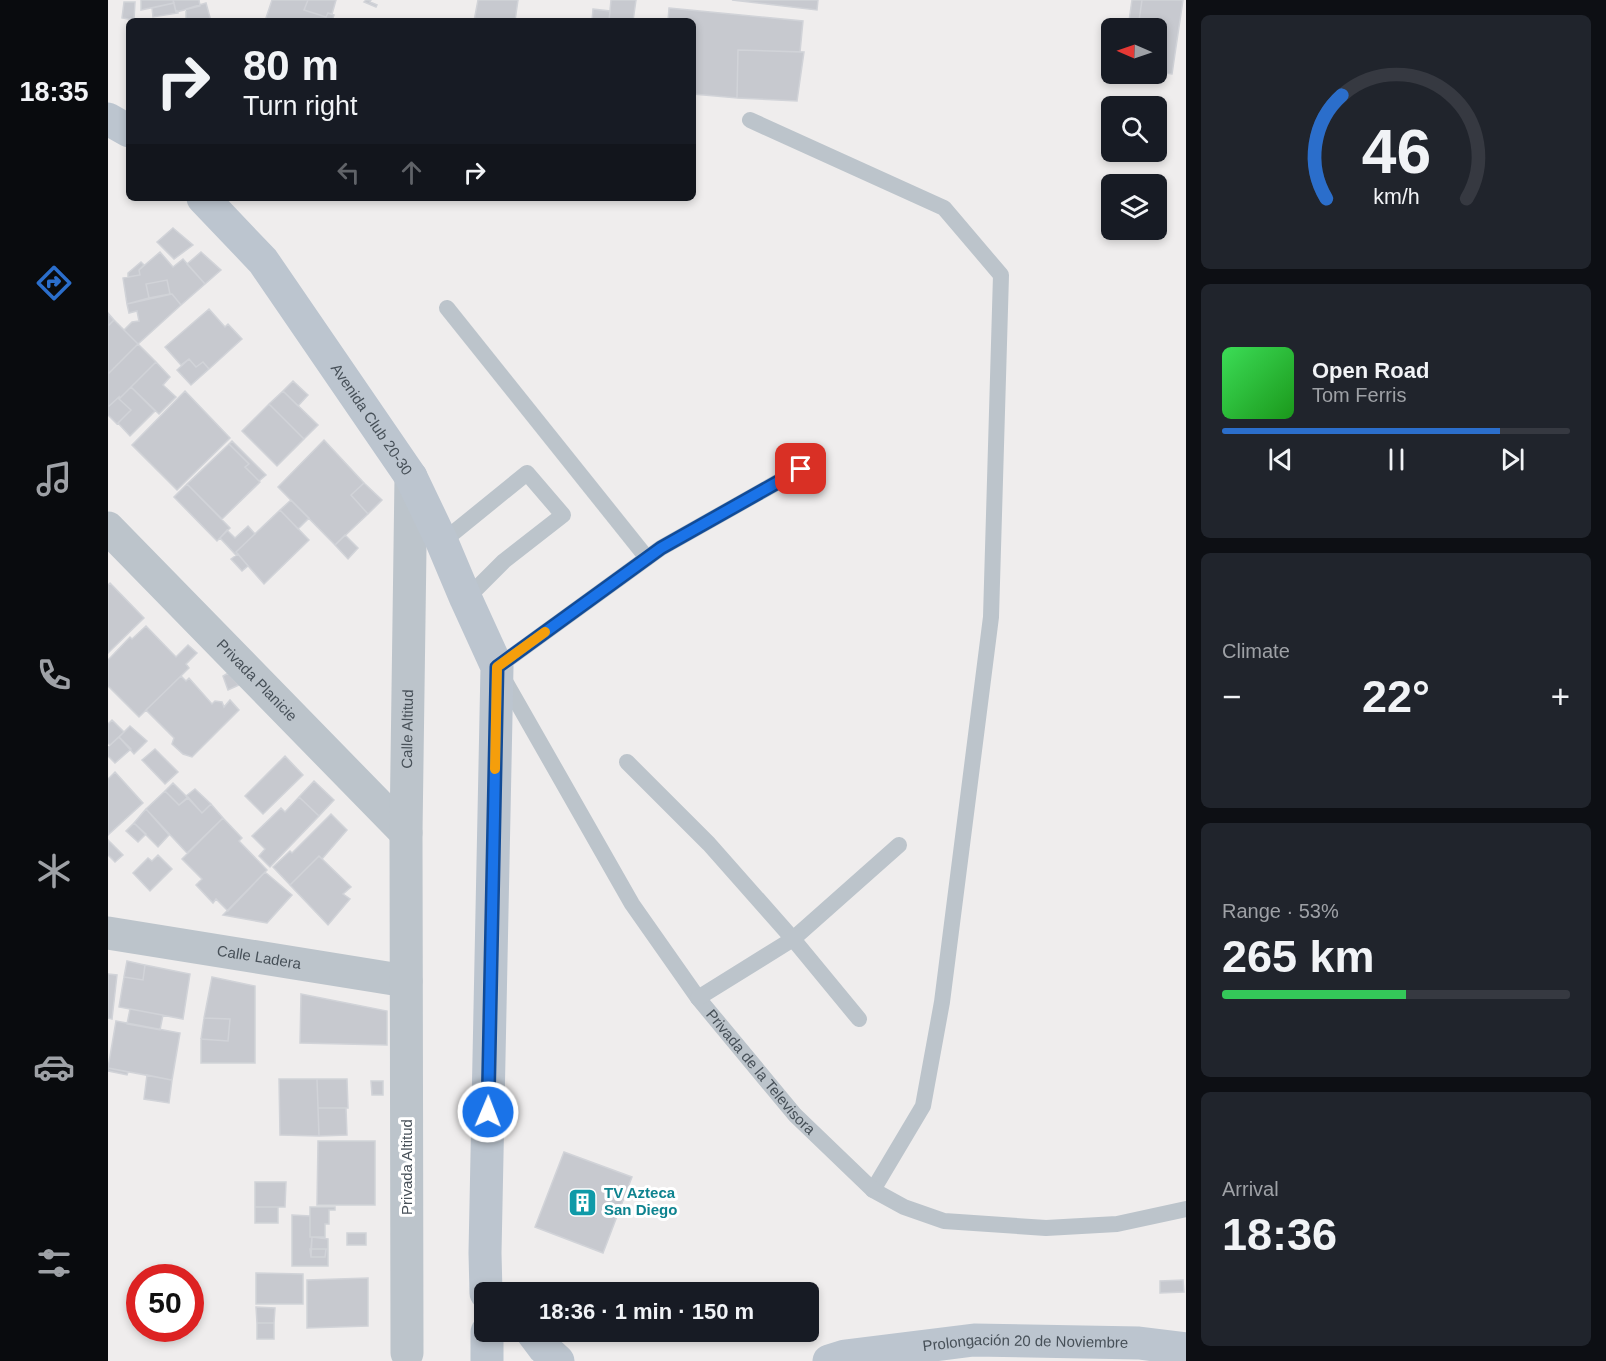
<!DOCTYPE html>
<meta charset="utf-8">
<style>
body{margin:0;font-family:Helvetica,sans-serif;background:#20242c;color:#f1f3f6;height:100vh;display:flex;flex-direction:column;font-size:22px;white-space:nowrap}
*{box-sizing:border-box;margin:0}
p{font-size:20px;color:#9ea1a6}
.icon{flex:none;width:33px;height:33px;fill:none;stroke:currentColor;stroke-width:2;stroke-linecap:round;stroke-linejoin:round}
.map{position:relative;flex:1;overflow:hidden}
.details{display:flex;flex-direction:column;gap:15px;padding:15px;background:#0d0f14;width:420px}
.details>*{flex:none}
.top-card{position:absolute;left:18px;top:18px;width:570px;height:183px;border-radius:9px;box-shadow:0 3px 9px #0003;background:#171b24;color:#f1f3f6;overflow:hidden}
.needle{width:39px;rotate:272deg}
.fabs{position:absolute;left:993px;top:18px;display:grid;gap:12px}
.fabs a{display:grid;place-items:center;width:66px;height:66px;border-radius:9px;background:#171b24;box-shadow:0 3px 9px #0003;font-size:30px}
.speed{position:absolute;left:18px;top:1264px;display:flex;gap:12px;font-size:30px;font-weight:700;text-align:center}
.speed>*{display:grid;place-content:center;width:78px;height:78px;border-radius:50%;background:#171b24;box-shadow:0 3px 9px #0003;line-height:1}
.speed .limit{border:9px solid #d22;background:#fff;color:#111}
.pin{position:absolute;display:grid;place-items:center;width:51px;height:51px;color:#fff;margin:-26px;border-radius:12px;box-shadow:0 3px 9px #0006}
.me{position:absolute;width:66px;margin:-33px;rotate:1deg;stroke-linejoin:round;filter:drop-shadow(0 0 4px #0008)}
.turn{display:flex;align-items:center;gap:21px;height:126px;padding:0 18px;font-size:27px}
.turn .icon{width:78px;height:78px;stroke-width:2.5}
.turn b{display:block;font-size:42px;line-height:51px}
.lanes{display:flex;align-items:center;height:57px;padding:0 18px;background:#0003;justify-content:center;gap:30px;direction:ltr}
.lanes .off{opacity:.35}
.big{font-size:45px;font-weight:700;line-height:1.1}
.details .tile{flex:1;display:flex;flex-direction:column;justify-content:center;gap:9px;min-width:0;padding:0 21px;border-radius:9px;background:#20242c}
.details .dial{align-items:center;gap:0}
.dial svg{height:156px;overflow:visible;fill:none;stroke:#363941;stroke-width:7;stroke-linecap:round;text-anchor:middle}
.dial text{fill:#f1f3f6;stroke:none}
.song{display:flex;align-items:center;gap:18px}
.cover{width:72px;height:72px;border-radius:9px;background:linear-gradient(135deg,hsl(130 70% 55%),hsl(120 70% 35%))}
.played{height:6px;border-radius:3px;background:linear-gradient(90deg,#2b6ecb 80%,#363941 80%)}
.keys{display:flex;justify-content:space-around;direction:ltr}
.heat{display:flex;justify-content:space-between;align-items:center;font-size:33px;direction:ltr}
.charge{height:9px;border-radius:4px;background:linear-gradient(90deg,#34c759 53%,#363941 0)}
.trip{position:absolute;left:366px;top:1282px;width:345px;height:60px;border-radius:9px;background:#171b24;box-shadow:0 3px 9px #0003;font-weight:700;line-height:60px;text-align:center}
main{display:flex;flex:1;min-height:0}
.tabs{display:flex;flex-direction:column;width:108px;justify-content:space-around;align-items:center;background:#090b0e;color:#9ea1a6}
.tabs .icon{width:42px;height:42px}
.tabs .selected{color:#2b6ecb}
.tabs b{font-size:27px;color:#f1f3f6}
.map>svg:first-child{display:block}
</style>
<main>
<nav class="tabs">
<b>18:35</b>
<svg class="icon selected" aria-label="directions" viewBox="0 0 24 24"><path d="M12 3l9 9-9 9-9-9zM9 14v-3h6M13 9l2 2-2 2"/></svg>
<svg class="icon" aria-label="music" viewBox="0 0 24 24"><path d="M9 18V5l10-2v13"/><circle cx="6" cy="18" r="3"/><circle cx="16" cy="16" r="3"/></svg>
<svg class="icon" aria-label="phone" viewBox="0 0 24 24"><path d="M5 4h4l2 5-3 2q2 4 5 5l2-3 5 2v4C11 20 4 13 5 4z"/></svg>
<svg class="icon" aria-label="climate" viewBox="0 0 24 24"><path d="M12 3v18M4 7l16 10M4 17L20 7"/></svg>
<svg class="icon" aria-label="car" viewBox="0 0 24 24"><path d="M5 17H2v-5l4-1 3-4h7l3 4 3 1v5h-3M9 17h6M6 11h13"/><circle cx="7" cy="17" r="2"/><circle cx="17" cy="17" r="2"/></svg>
<svg class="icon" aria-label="filters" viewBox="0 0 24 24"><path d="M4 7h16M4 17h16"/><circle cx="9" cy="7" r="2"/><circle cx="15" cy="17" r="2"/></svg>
</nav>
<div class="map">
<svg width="1078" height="1361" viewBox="0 0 1078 1361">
<rect width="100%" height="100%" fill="#efeded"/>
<path fill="#c7c9cf" stroke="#d1d3d8" stroke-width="1.5" d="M33 0H65L66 3 33 10Z
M65 0H91L92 6 68 12Z
M164 0H200L196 10 218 17 220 13 226 15 224 21H157Z
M200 0H228L224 14 220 13 218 17 196 10Z
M258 0H263L262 2 269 5 268 7 256 2Z
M370 0H410L407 21H366Z
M503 0H528L525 21H501Z
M624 0H710L709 10Z
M1024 0H1034L1030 28H1020Z
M1034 0H1075L1064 74 1048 72V28H1030Z
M16 2H27L26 20 14 18Z
M66 3 68 12 69 11 70 13 45 17 44 8Z
M98 3 103 21H78V9Z
M561 8 695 21 692 52 630 50 629 98 585 94V21H560Z
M485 9 502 11 501 21H484Z
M630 50 696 52 689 101 629 98Z
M65 228 85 245 66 259 49 242Z
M52 252 65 267 75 259 97 284 73 305 64 294H62L59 280 38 284 41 298 19 304 15 278 32 275 31 270Z
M93 252 113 270 97 284 79 264Z
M33 262 36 265 31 270 32 275 20 277V273Z
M59 280 62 294 41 298 38 284Z
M64 294 73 305 30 344 16 330 24 322 31 321 29 311 21 313 19 304Z
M101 309 117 327 120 324 134 339 101 369 95 362 88 367 81 359 73 365 57 347Z
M0 313 6 320 0 326Z
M6 320 30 344 0 374V326Z
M30 344 48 362 12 398 11 397 0 407V374Z
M81 359 88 367 95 362 101 369 83 385 69 370Z
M48 362 62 377 55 385 68 397 51 414 23 387Z
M185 381 200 395 190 406 175 391Z
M23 387 47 411 22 436 10 423 23 410 11 399Z
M77 391 122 438 69 490 24 445Z
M175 391 210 425 196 439 161 404Z
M11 397V399L23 410 9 424 0 415V407Z
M161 404 196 439 169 466 134 431Z
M216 440 256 483 243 495 260 514 227 545 170 487Z
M124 441 158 475 151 481 137 467 141 464 121 444Z
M121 444 141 464 137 467 152 482 114 519 79 484Z
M256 483 274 500 260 514 243 495Z
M79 484 122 528 109 541 66 497Z
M183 500 201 518 190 529 172 510Z
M172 510 201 540 156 584 128 552Z
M140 526 147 534 128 552 130 554 128 555 112 538 119 530 127 538Z
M237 535 250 548 240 559 227 545Z
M130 554 140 566 134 571 123 559Z
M2 583 36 618 0 653V585Z
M38 626 68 657 80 645 89 653 78 664 81 668 31 717 0 686V660L22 637 24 639Z
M120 673 131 685 120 690 115 676Z
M73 676 78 681 81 678 104 704 107 701 114 702 116 707 122 700 131 710 84 757 75 754 64 744 66 738 38 710Z
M4 720 16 732 2 745 0 743V724Z
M22 726 39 741 26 754 11 737Z
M11 737 23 749 7 763 0 756V747Z
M47 749 70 772 57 784 34 760Z
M177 756 195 775 155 814 137 796Z
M7 772 35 803 0 835V779Z
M206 781 226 800 211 816 191 797Z
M65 783 80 798 71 805 57 791Z
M87 789 103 804 94 813 78 796Z
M57 791 71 805 80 797 94 813 103 804 115 818 79 853 38 809Z
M191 797 211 816 162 867 151 856 157 849 144 836 173 808 177 812Z
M38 809 61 835 50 847 26 823Z
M223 814 239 830 214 859 211 856 182 885 165 867 182 851 184 853Z
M115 818 134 838 131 841 159 870 120 911 108 899 105 903 88 885 94 879 74 859Z
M26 823 38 834 30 842 18 831Z
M0 840 15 855 7 862 0 855Z
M50 855 64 869 42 891 25 873 40 858 44 861Z
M211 856 243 887 235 894 242 899 220 925 182 885Z
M157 872 184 895 159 923 115 915Z
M19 961 37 965 35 980 16 977Z
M37 965 82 974 75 1019 11 1007 16 977 35 980Z
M0 974 9 975 4 1019 0 1018Z
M104 977 147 986V1063H93V1039L120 1041 122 1019 96 1018Z
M193 994 279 1011V1045L192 1043Z
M22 1009 55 1015 52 1030 19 1024Z
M96 1018 122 1019 120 1041 93 1039Z
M8 1021 72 1033 64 1080 0 1068Z
M0 1068 20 1072 19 1075 0 1071Z
M39 1075 64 1080 61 1103 36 1099Z
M171 1079H209L211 1136 172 1135Z
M209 1079H239L240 1108H210Z
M263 1081H275V1095H264Z
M210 1108H238L239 1135 211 1136Z
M210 1141H267V1205H209Z
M456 1152 524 1177 495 1253 427 1227Z
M147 1182H178L177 1207H147Z
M147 1207H170V1223H147Z
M202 1207H227V1210H221V1224H217V1237H202Z
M184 1215 202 1216V1237H204L203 1257H217L218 1249H220V1266H184Z
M239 1233H258V1245H239Z
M204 1237 220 1239V1249H203Z
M202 1249H218L217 1257H203Z
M148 1273 195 1274V1304H148Z
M260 1278V1326L199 1328V1280Z
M1075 1280 1076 1292 1052 1293V1281Z
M148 1307 167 1308 166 1323H149Z
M149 1323H166V1339H149Z"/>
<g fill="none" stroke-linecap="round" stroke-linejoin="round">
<g stroke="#bcc4cb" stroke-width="16">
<path d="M642 120 836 208 893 275 883 617 834 1002 815 1106 765 1190"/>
<path d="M339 308 539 558"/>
<path id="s1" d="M693 469 553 548 389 667 524 904 590 998 687 1115 765 1190 796 1207 836 1221 938 1228 1009 1224 1078 1209"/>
<path d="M334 542 419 473 455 515 396 561 358 599"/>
<path d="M519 762 601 844 685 939 590 998"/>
<path d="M751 1019 685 939 791 845"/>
</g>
<g stroke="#bcc4cb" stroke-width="33">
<path id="s2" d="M0 528 298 833"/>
<path id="s3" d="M0 933 298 981"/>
<path id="s4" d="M299 1353 298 833 303 477"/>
</g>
<g stroke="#bcc5cf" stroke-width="33">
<path d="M0 119 21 131"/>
<path id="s5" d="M95 198 155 261 303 477 334 542 358 599 389 667 377 1253 378 1293"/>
<path d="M379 1332V1361"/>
<path d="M424 1332 436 1348 450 1361"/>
<path id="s6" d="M721 1361 737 1356 866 1340 1031 1343 1078 1349"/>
</g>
</g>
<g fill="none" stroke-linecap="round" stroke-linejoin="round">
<defs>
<path id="route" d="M380 1112 389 667 553 548 693 469"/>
</defs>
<use href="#route" stroke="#114b97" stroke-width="15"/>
<use href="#route" stroke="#1a73e8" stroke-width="10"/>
<path stroke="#f59e0b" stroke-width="10" d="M387 769 389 667 437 632"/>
</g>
<defs>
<symbol id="building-square" viewBox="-11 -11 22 22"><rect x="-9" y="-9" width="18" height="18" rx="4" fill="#0f9aa8" stroke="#fff"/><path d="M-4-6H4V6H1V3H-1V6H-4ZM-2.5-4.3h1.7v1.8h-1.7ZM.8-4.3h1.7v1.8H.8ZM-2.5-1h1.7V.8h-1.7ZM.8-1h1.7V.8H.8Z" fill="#fff"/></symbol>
</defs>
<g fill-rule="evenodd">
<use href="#building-square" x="458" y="1186" width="33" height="33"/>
</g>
<g text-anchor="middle" stroke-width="6" stroke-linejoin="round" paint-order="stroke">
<g font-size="15" fill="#475058" stroke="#fff">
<text dy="5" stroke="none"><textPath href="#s5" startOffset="279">Avenida Club 20-30</textPath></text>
<text dy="5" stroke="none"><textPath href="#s2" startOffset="213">Privada Planicie</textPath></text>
<text dy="5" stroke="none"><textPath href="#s4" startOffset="624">Calle Altitud</textPath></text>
<text dy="5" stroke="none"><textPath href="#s3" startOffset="153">Calle Ladera</textPath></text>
<text dy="5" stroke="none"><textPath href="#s1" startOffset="848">Privada de la Televisora</textPath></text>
<text transform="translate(299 1167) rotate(-90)" y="5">Privada Altitud</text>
<text dy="5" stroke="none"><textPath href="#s6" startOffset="198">Prolongación 20 de Noviembre</textPath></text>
</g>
<g font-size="15" font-weight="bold" fill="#0d838f" stroke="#fff" text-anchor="start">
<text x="496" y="1198">TV Azteca<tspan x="496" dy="17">San Diego</tspan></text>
</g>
</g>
</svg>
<div class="fabs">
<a><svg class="needle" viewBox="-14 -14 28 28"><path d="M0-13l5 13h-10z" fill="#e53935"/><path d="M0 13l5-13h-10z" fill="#9ea1a6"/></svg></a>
<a><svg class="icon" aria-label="search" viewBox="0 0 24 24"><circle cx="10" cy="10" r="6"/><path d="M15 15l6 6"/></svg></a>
<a><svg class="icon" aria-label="layers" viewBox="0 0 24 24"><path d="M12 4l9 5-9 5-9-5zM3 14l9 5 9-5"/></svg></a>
</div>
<div class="speed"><div class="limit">50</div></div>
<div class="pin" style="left:693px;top:469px;background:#d93025"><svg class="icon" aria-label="arrive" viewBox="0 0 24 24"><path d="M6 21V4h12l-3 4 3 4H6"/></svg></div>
<svg class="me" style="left:380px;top:1112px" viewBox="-20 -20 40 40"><circle r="17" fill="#1a73e8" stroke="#fff" stroke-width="3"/><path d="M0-11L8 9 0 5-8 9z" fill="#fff"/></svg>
<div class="trip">18:36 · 1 min · 150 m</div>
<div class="top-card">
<div class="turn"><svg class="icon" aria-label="right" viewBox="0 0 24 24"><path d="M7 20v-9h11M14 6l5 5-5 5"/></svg><div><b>80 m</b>Turn right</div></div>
<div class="lanes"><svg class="icon off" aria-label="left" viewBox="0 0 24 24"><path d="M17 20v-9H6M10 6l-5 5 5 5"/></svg><svg class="icon off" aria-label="ahead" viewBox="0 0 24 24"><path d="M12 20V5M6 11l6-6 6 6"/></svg><svg class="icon" aria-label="right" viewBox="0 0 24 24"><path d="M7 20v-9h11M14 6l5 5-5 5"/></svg></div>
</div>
</div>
<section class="details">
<div class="tile dial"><svg viewBox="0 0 100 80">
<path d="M14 69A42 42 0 1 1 86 69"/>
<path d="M14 69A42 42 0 0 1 22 16" stroke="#2b6ecb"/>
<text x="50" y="56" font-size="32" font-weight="700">46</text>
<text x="50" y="72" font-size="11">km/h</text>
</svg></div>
<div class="tile">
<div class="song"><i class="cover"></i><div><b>Open Road</b><p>Tom Ferris</p></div></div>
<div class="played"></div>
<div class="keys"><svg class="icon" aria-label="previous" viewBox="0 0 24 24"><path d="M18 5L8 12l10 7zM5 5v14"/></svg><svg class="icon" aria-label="pause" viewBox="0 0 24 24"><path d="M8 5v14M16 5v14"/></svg><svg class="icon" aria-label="next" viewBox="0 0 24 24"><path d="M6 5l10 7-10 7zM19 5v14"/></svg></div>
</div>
<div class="tile"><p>Climate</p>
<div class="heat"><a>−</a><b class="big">22°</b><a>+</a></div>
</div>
<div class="tile"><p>Range · 53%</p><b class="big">265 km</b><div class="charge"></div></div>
<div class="tile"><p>Arrival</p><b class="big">18:36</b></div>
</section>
</main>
